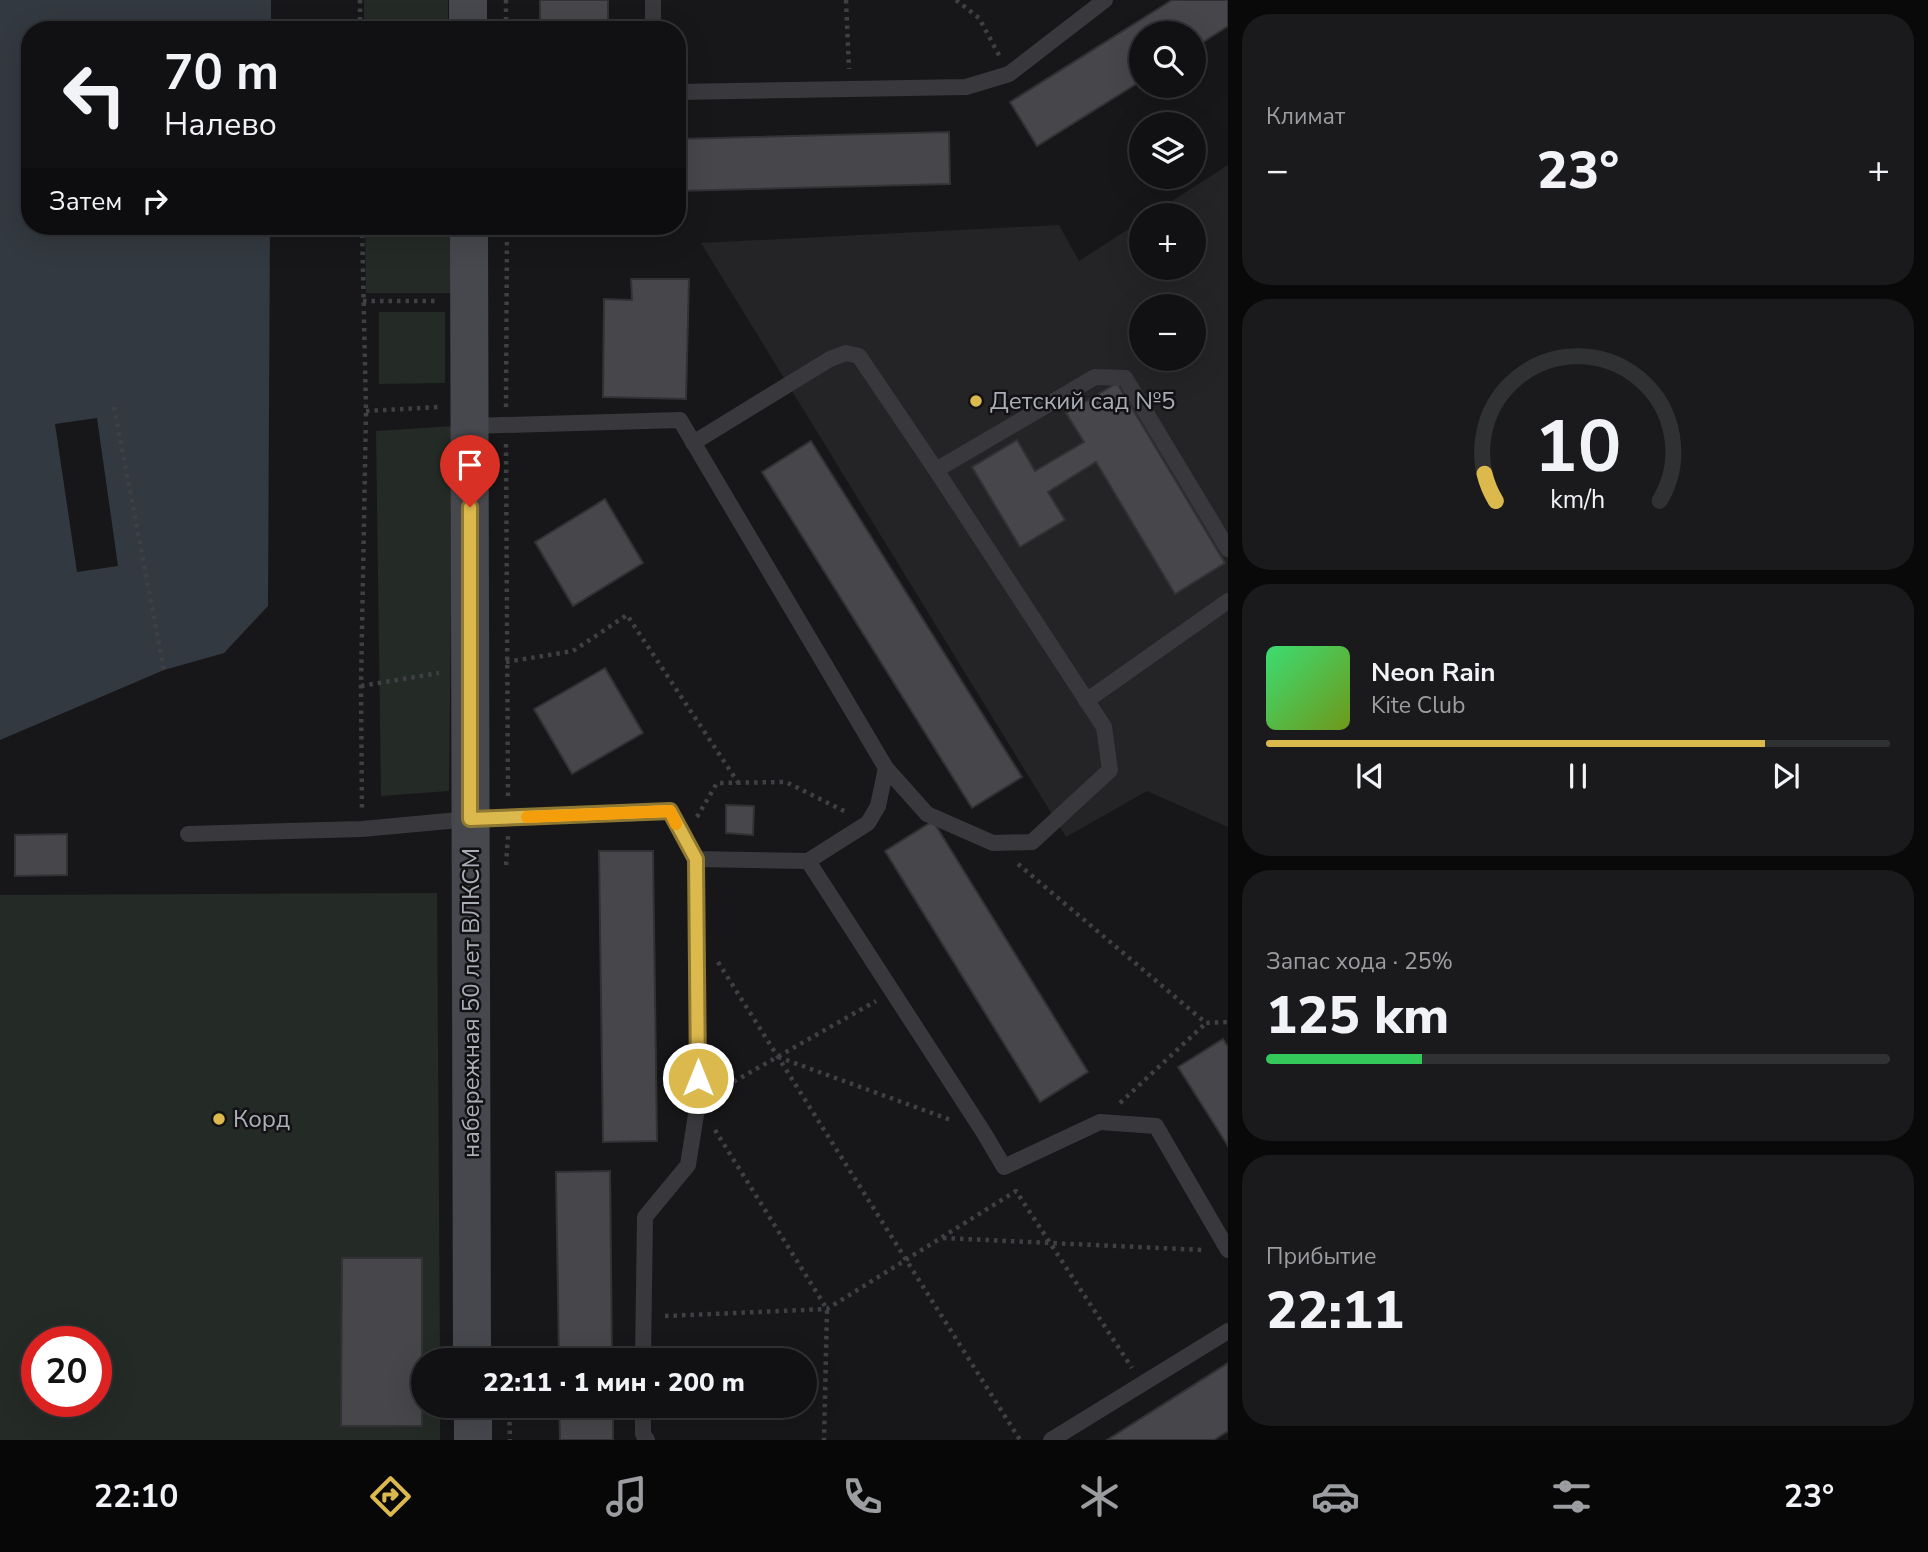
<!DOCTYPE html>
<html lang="ru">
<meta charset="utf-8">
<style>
body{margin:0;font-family:"Nunito Sans",sans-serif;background:#1a1a1c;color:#f1f3f6;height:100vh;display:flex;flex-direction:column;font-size:26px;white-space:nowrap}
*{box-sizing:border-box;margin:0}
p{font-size:23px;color:#9c9da0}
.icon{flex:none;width:38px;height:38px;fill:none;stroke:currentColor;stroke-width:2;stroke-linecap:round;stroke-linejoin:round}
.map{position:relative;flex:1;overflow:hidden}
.drawer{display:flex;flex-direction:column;gap:14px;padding:14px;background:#09090a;width:700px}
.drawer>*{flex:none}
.top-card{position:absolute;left:21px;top:21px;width:665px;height:214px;border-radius:28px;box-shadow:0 7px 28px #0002,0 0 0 2px #303133;background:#111113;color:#f1f3f6;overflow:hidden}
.buttons{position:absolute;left:1129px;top:21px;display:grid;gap:14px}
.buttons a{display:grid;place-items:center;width:77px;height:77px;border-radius:50%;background:#111113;box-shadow:0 7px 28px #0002,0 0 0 2px #303133;font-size:35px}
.speed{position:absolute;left:21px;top:1326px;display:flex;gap:14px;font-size:35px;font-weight:700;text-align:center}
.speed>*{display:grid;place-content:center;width:91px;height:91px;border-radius:50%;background:#111113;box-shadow:0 7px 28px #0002,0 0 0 2px #303133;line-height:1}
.speed .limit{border:10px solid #d22;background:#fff;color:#111}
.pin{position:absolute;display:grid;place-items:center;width:60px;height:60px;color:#fff;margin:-72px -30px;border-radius:50% 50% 50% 0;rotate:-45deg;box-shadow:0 0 7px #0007}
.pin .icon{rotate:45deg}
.me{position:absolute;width:77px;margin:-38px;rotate:0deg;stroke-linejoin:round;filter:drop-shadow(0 0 5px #0008)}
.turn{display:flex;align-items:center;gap:24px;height:147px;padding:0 28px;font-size:32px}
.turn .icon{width:91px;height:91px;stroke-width:2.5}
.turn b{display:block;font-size:49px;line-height:60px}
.then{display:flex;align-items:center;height:66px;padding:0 28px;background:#0003;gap:14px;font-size:26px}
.big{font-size:52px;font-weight:800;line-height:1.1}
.drawer .tile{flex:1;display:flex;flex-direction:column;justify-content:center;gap:10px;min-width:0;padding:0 24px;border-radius:28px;background:#1a1a1c}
.drawer .dial{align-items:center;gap:0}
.dial svg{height:182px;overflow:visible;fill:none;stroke:#303133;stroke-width:7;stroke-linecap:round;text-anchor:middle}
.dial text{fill:#f1f3f6;stroke:none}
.song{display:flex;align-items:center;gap:21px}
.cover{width:84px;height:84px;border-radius:10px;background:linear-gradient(135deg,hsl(140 70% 55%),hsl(80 70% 35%))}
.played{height:7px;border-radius:4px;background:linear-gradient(90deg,#dcb94d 80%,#303133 80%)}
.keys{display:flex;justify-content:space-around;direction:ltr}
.heat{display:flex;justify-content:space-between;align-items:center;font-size:38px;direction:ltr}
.charge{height:10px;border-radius:5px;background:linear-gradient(90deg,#34c759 25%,#303133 0)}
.trip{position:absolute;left:411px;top:1348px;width:406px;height:70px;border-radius:35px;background:#111113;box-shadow:0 7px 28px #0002,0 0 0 2px #303133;font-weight:800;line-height:70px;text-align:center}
.tabs{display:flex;height:112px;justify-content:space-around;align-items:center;background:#070708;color:#9c9da0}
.tabs .icon{width:49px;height:49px}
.tabs .active{color:#dcb94d}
.tabs b{font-size:32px;color:#f1f3f6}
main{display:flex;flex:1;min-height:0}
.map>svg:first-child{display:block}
</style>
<main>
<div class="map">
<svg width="1228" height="1440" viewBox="0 0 1228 1440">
<rect width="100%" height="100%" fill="#171719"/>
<path fill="#242326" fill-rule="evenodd" d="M1228 165V827L1147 791 1066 837 701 243 1059 225 1079 261 1141 221V268H1194V215H1150ZM1141 306H1194V359H1141Z"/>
<path fill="#242a25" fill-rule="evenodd" d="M364 0H448V30H364Z
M365 226H451L452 293H366Z
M379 312H445V383L379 384Z
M453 426 449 791 381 796 376 431Z
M437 893 440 1360H424V1405H440V1440H0V895ZM37 1342H96V1402H37Z"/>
<path fill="#333940" d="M0 0H271V30H30V226H270L268 606 224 653 164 670 0 740Z"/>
<path fill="#171719" d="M97 418 118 566 77 572 55 424Z"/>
<path fill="#47474b" stroke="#323235" stroke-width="2" d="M540 0H608V30H540Z
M1172 0H1228V26L1194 48V33H1141V81L1037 146 1010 102Z
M949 132 950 184 677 191V139Z
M631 279H689L686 399 603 397 604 299 632 300Z
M1117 383 1225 563 1175 594 1096 462 1048 492 1065 520 1020 547 972 467 1017 440 1035 471 1084 442 1066 413Z
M811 441 1022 777 972 808 762 472Z
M605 499 643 563 573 606 535 542Z
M605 668 643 733 572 774 534 709Z
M726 805 754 806 753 835 726 833Z
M933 821 1088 1072 1040 1102 885 851Z
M67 834V875L15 876V835Z
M599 851H653L657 1141 603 1142Z
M1223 1039 1228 1047V1146L1178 1067Z
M610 1171 612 1360H559L556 1172Z
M342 1258H422V1426H341Z
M1228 1363V1431L1214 1440H1107Z
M559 1405H613V1440H560Z"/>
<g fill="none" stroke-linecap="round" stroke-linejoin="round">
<path stroke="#3f4044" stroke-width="4.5" stroke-dasharray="3.5 5" stroke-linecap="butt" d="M360 0V30
M506 0V30
M846 0 849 69
M956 0 979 18 1000 57
M362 226 366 411 361 686 362 810
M363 301H439
M114 407 164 670
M506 407 507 226
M366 411 439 407
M506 444 508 799
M506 662 573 651 627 615 739 784
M361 686 439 673
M697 817 717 783 786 782 848 813
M1018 864 1206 1023 1228 1022
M506 865 508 836
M718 962 1020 1440
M778 1057 951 1120
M719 1090 876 1001
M1120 1103 1206 1023
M715 1130 827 1309 824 1440
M943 1238 1203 1250
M665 1316 827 1309 1016 1191 1132 1368
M509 1405 510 1440"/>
<path stroke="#39393d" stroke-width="16" d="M653 30V0
M677 92 966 87 1009 74 1105 0
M470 426 680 420 886 768 878 806 868 823 808 861 696 859
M693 443 830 359 846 353 859 356 936 470
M1086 701 1228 601
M886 768 927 814 993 843 1032 842 1110 770 1104 727 936 470 1095 377 1125 378 1228 549
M188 834 362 829 470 819 670 811 696 859 698 1102 688 1165 645 1217 643 1360
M808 861 984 1133 1004 1167 1100 1122 1156 1126 1228 1250
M643 1405V1434L647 1440
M1051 1440 1228 1331"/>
<path stroke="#47484d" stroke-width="38" d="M468 0V30
M469 226 472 1360
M473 1405V1440"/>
</g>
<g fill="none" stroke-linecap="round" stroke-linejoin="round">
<defs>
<path id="route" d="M470 507V819L670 811 696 859 698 1078"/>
</defs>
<use href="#route" stroke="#8f7832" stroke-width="18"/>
<use href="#route" stroke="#dcb94d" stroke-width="12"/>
<path stroke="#f59e0b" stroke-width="12" d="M527 817 670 811 676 824"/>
</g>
<g fill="#dcb94d" stroke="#121214" stroke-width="2.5">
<circle cx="976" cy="401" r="7"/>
<circle cx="219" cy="1119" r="7"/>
</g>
<g text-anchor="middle" stroke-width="5" stroke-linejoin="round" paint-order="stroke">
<g font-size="24" fill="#abaeb7" stroke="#121214" text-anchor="start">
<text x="990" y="409">Детский сад №5</text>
<text x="233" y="1127">Корд</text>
</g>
<g font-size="24" fill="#abaeb7" stroke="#121214">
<text transform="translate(471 1003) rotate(-90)" y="8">набережная 50 лет ВЛКСМ</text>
</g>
</g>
</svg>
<div class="buttons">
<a><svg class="icon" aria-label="search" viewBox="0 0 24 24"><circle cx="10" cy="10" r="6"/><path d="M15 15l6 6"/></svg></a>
<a><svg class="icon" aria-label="layers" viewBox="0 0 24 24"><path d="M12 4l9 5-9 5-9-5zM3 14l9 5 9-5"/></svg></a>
<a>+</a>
<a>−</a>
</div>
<div class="speed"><div class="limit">20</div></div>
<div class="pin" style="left:470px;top:507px;background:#d93025"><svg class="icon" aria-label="arrive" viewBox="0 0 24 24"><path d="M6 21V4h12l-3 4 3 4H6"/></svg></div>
<svg class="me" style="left:698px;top:1078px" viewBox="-20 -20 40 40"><circle r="17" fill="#dcb94d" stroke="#fff" stroke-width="3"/><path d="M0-11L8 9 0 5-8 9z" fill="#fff"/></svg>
<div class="trip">22:11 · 1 мин · 200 m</div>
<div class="top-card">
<div class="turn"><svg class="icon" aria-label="left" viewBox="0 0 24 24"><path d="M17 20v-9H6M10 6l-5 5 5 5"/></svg><div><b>70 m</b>Налево</div></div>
<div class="then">Затем<svg class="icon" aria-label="right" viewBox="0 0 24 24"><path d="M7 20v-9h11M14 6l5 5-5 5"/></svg></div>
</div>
</div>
<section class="drawer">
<div class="tile"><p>Климат</p>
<div class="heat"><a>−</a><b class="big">23°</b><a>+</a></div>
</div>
<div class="tile dial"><svg viewBox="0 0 100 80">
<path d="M14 69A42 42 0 1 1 86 69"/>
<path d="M14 69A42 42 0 0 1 9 57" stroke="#dcb94d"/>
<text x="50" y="56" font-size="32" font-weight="700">10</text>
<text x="50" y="72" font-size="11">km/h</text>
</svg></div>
<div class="tile">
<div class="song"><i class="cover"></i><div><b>Neon Rain</b><p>Kite Club</p></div></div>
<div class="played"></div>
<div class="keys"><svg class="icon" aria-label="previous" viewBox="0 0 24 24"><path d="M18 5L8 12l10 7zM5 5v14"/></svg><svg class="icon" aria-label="pause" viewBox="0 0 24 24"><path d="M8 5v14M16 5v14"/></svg><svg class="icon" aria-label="next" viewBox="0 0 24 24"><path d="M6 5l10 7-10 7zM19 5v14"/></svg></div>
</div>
<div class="tile"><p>Запас хода · 25%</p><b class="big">125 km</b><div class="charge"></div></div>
<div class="tile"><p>Прибытие</p><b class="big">22:11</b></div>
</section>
</main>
<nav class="tabs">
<b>22:10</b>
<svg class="icon active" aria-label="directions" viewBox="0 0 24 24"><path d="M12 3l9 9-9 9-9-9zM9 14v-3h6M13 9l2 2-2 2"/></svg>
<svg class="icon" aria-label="music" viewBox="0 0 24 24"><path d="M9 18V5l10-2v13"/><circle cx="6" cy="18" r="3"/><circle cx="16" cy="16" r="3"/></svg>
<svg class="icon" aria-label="phone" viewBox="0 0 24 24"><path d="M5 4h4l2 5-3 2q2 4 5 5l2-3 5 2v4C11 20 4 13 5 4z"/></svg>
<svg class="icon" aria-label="climate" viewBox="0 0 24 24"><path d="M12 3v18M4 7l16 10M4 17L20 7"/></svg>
<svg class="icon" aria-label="car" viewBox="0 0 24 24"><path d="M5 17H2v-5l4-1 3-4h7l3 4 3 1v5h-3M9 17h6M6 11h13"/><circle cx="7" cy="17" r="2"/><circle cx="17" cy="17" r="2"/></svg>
<svg class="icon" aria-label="filters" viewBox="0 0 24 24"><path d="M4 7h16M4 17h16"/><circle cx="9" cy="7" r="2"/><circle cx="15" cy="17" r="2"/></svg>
<b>23°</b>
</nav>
